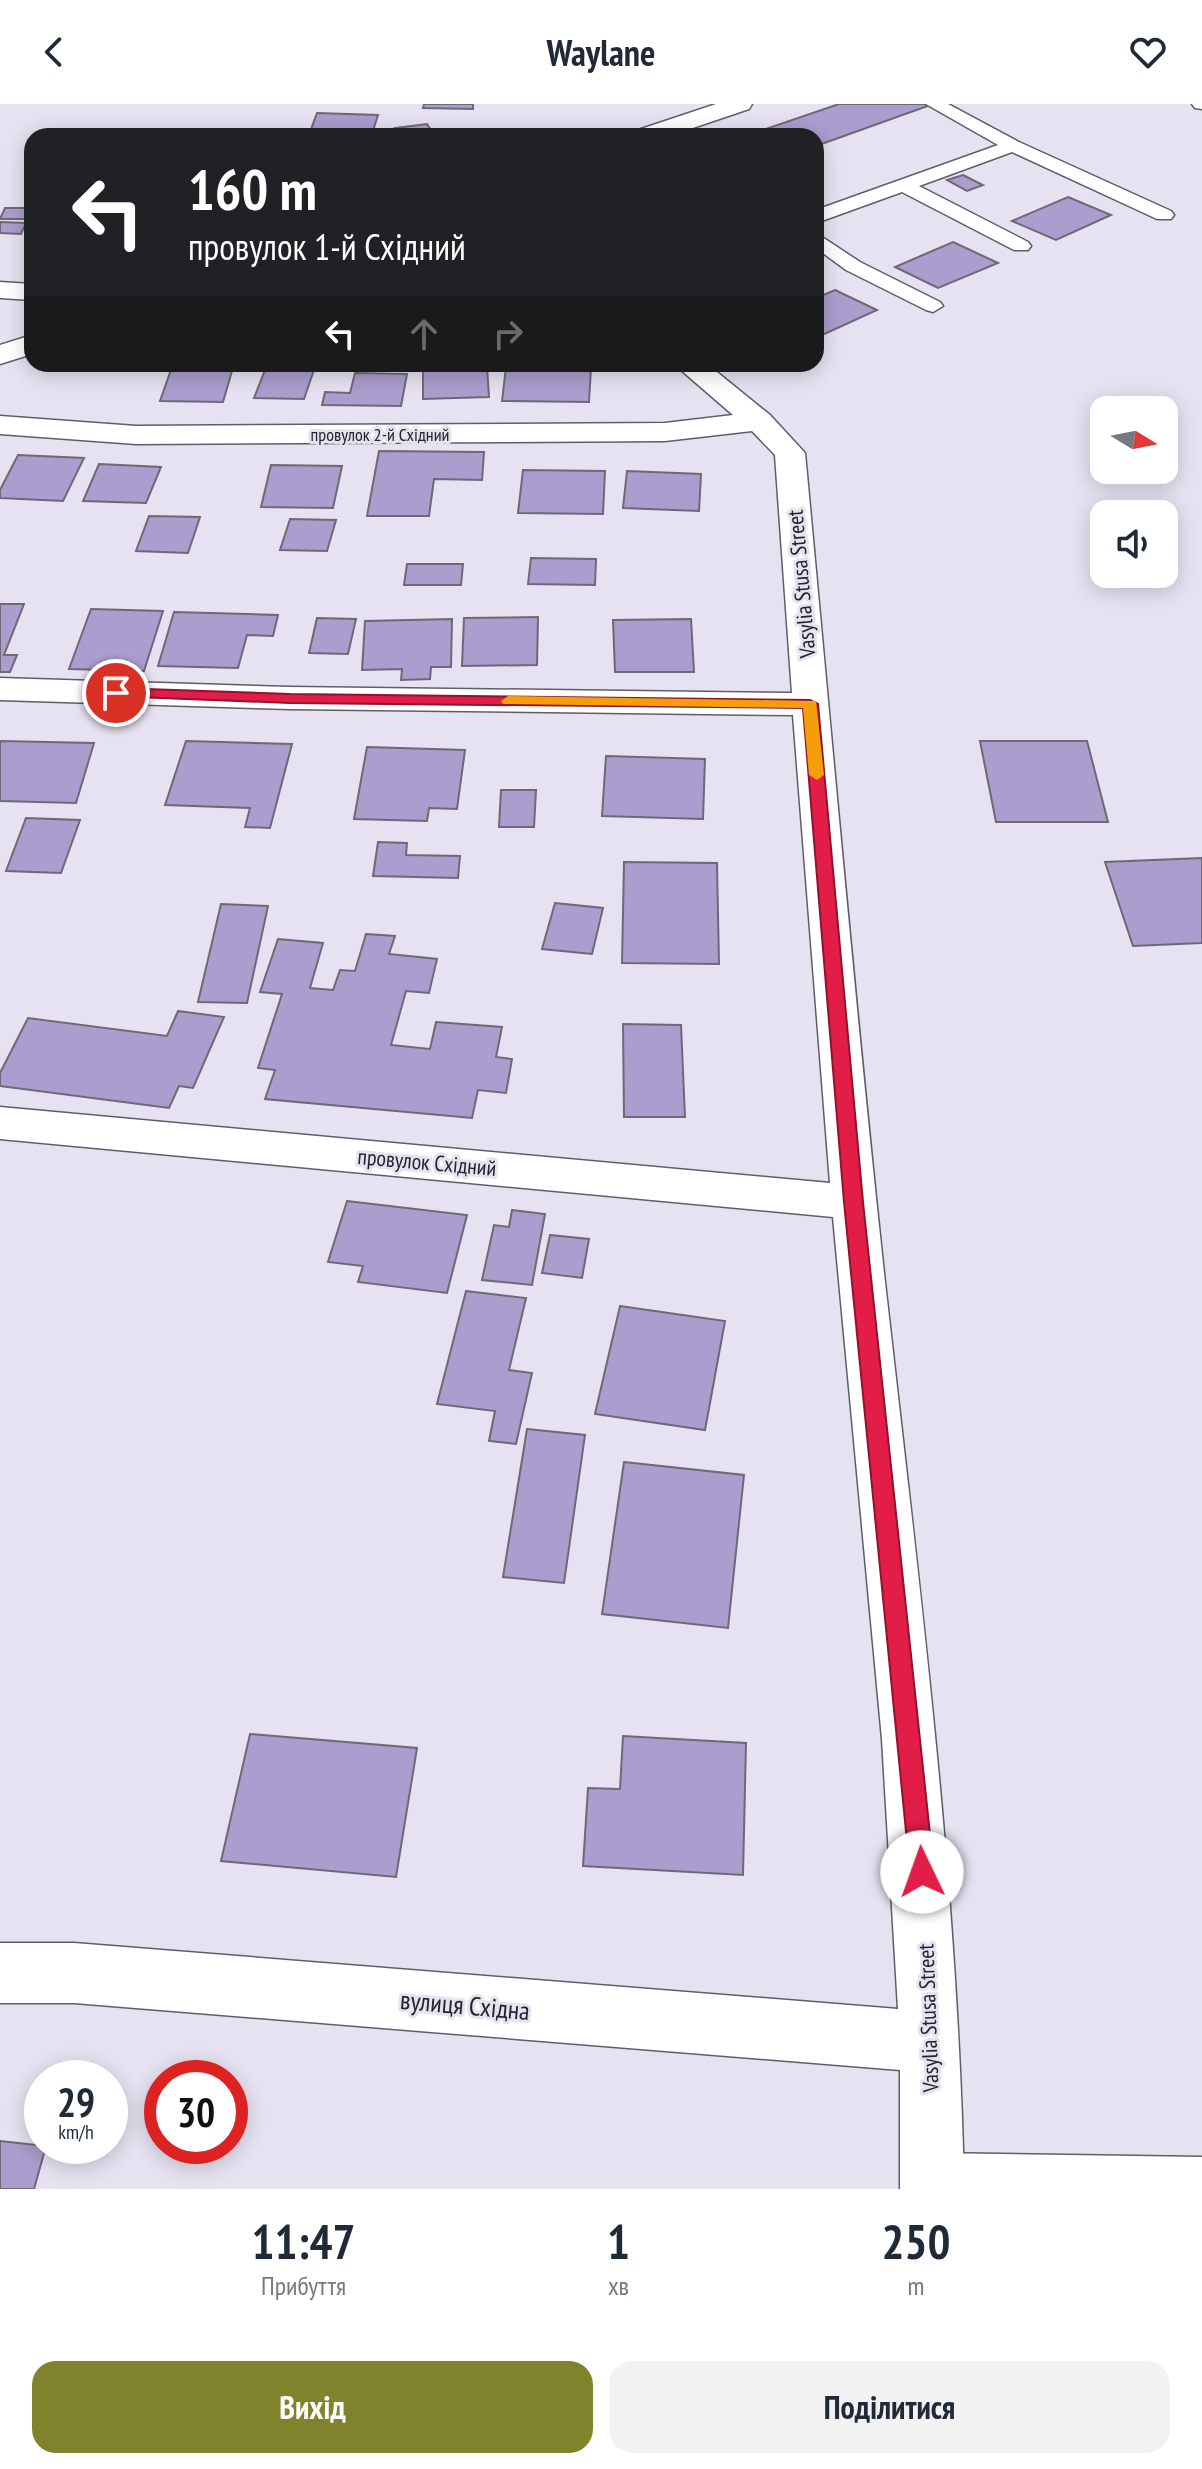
<!DOCTYPE html>
<html lang="uk">
<head>
<meta charset="utf-8">
<style>
  :root { --surface:#fff; --page:#f2f2f3; --text:#1f2937; --muted:#747a83; --accent:#81822c }
  body { margin:0; font-family:"PT Sans Narrow",sans-serif; background:var(--page); color:var(--text); height:100vh; display:flex; flex-direction:column; font-size:30px; white-space:nowrap }
  * { box-sizing:border-box; margin:0 }
  p { font-size:26px; color:var(--muted) }
  .icon { flex:none; width:44px; height:44px; fill:none; stroke:currentColor; stroke-width:2; stroke-linecap:round; stroke-linejoin:round }
  .map { position:relative; height:2085px; overflow:hidden }
  .sheet { display:flex; flex-direction:column; background:var(--surface); flex:1 }
  .sheet>* { flex:none }
  .top-card { position:absolute; left:24px; top:24px; width:800px; height:244px; border-radius:24px; box-shadow:0 4px 20px #0003; background:#202124; color:#fff; overflow:hidden }
  .needle { width:52px; rotate:100deg }
  .controls { position:absolute; left:1090px; top:292px; display:grid; gap:16px }
  .controls a { display:grid; place-items:center; width:88px; height:88px; border-radius:16px; background:var(--surface); box-shadow:0 4px 20px #0003; font-size:40px }
  .speed { position:absolute; left:24px; top:1956px; display:flex; gap:16px; font-size:40px; font-weight:700; text-align:center }
  .speed>* { display:grid; place-content:center; width:104px; height:104px; border-radius:50%; background:var(--surface); box-shadow:0 4px 20px #0003; line-height:1 }
  .speed small { font-size:20px; font-weight:400 }
  .speed .limit { border:12px solid #d22; background:#fff; color:#111 }
  .pin { position:absolute; display:grid; place-items:center; width:68px; height:68px; color:#fff; margin:-34px; border:4px solid #fff; border-radius:50%; box-shadow:0 2px 8px #0007 }
  .me { position:absolute; width:88px; margin:-44px; rotate:357deg; stroke-linejoin:round; filter:drop-shadow(0 0 6px #0008) }
  .turn { display:flex; align-items:center; gap:28px; height:168px; padding:0 32px; font-size:36px }
  .turn .icon { width:104px; height:104px; stroke-width:2.5 }
  .turn b { display:block; font-size:56px; line-height:68px }
  .lanes { display:flex; align-items:center; height:76px; padding:0 32px; background:#0003; justify-content:center; gap:40px; direction:ltr }
  .lanes .off { opacity:.35 }
  .eta { display:flex; justify-content:space-evenly; align-items:center; height:136px; text-align:center }
  .eta b { font-size:48px; font-weight:700; line-height:56px }
  .action { display:flex; gap:16px; margin-top:auto; padding:16px 32px }
  .action a { flex:1; height:92px; border-radius:24px; background:var(--accent); color:#fff; font-size:32px; font-weight:700; line-height:92px; text-align:center }
  .action a+a { background:var(--page); color:var(--text) }
  header { display:flex; justify-content:space-between; align-items:center; height:104px; padding:0 32px; background:var(--surface); font-size:36px; font-weight:700 }
  .map>svg:first-child { display:block }
  .building { fill:#ab9dcd; stroke:#6d6976; stroke-width:2 }
  .lines { fill:none; stroke-linecap:round; stroke-linejoin:round }
  .service-casing { stroke:#605d6a; stroke-width:3 }
  .minor-casing { stroke:#605d6a; stroke-width:3 }
  .secondary-casing { stroke:#605d6a; stroke-width:3 }
  .service { fill:#fff; fill-rule:evenodd }
  .minor { fill:#fff; fill-rule:evenodd }
  .secondary { fill:#fff; fill-rule:evenodd }
  .route { fill:#e11d48; stroke:#92132f; stroke-width:2 }
  .slow { fill:#f59e0b }
  .labels { text-anchor:middle; dominant-baseline:central; stroke-width:6; stroke-linejoin:round; paint-order:stroke }
  .far-street-label { font-size:18px; fill:#252329; stroke:#e6e2f1 }
  .street-label { font-size:22px; fill:#252329; stroke:#e6e2f1 }
  .near-street-label { font-size:26px; fill:#252329; stroke:#e6e2f1 }
</style>
</head>
<body>
<header><svg class="icon" aria-label="back" viewBox="0 0 24 24"><path d="M15 5l-7 7 7 7"/></svg>Waylane<svg class="icon" aria-label="heart" viewBox="0 0 24 24"><path d="M12 20l-8-8c-3-5 5-10 8-4 3-6 11-1 8 4z"/></svg></header>
<div class="map">
<svg width="1202" height="2085" viewBox="0 0 1202 2085">
  <rect width="100%" height="100%" fill="#e6e2f1"/>
  <g class="building">
    <path d="M424,0h49v5l-50,-1z"/>
    <path d="M839,0h94l-117,42v-10h-71z"/>
    <path d="M317,9l61,2 -6,19 -62,-2z"/>
    <path d="M427,20l6,9 -32,3 -6,-8z"/>
    <path d="M963,71l20,10 -16,6 -20,-11z"/>
    <path d="M1068,93l43,18 -55,25 -44,-19z"/>
    <path d="M5,104h27v11h-32z"/>
    <path d="M0,118l26,1 -5,11 -21,-1z"/>
    <path d="M953,138l45,21 -60,25 -43,-21z"/>
    <path d="M835,186l42,20 -59,27 -2,-39z"/>
    <path d="M173,260h61l-11,38 -63,-1z"/>
    <path d="M267,261l48,2 -11,32 -50,-1z"/>
    <path d="M487,262l2,31 -66,2v-31z"/>
    <path d="M506,263l85,1 -2,34 -87,-1z"/>
    <path d="M355,269l52,1 -6,32 -79,-1 3,-13 25,1z"/>
    <path d="M379,347l105,1 -2,28 -48,-1 -5,37h-62z"/>
    <path d="M18,351l66,3 -21,43 -63,-3v-8z"/>
    <path d="M99,360l62,3 -15,36 -63,-2z"/>
    <path d="M271,361l71,1 -9,42 -72,-1z"/>
    <path d="M523,366l82,1 -2,43 -85,-1z"/>
    <path d="M627,367l74,3 -2,37 -76,-3z"/>
    <path d="M149,412l51,1 -12,36 -52,-2z"/>
    <path d="M290,415l46,1 -9,31 -47,-1z"/>
    <path d="M531,454l65,1 -1,26 -67,-1z"/>
    <path d="M407,460h56l-2,21h-57z"/>
    <path d="M0,500h24l-20,51h13l-7,17h-10z"/>
    <path d="M91,505l72,2 -19,60 -75,-2z"/>
    <path d="M174,508l104,3 -5,21 -26,-1 -9,33 -80,-2z"/>
    <path d="M538,513l-1,48 -75,1 2,-48z"/>
    <path d="M317,514l39,1 -8,35 -39,-1z"/>
    <path d="M452,515l-1,48h-20l-1,12 -29,1 1,-11 -40,1 3,-49z"/>
    <path d="M691,515l3,53h-79l-2,-52z"/>
    <path d="M0,637l94,2 -18,60 -76,-2z"/>
    <path d="M186,637l106,3 -22,84 -25,-1 5,-19 -85,-3z"/>
    <path d="M980,637h107l21,81h-112z"/>
    <path d="M367,643l98,3 -8,59 -28,-1 -2,13 -73,-2z"/>
    <path d="M606,652l99,3 -2,60 -101,-3z"/>
    <path d="M501,686h35l-2,37h-35z"/>
    <path d="M26,714l54,2 -19,53 -55,-2z"/>
    <path d="M378,738l29,1 -1,12 54,1 -2,22 -85,-2z"/>
    <path d="M1202,754v85l-69,3 -28,-84z"/>
    <path d="M624,758l93,1 2,101 -97,-1z"/>
    <path d="M555,799l48,5 -11,46 -50,-5z"/>
    <path d="M221,800l47,2 -21,97 -49,-1z"/>
    <path d="M366,830l29,2 -6,18 48,5 -8,34 -23,-2 -15,54 39,4 6,-27 66,5 -6,30 16,2 -6,34 -28,-3 -6,28 -207,-19 10,-29 -17,-2 24,-74 -22,-2 18,-53 45,4 -13,45 23,2 7,-20 15,1z"/>
    <path d="M178,907l46,6 -31,71 -14,-2 -10,22 -169,-22v-13l28,-55 139,18z"/>
    <path d="M623,920l58,1 4,92h-61z"/>
    <path d="M347,1097l120,14 -20,78 -89,-11 5,-16 -35,-4z"/>
    <path d="M512,1106l33,4 -13,71 -50,-5 12,-55 15,2z"/>
    <path d="M550,1131l39,4 -7,39 -40,-5z"/>
    <path d="M466,1187l60,7 -17,72 23,3 -16,71 -27,-3 6,-30 -58,-7z"/>
    <path d="M620,1202l105,15 -20,109 -110,-16z"/>
    <path d="M527,1325l58,6 -21,148 -61,-6z"/>
    <path d="M624,1358l120,13 -16,153 -126,-14z"/>
    <path d="M250,1630l167,14 -21,129 -175,-16z"/>
    <path d="M623,1632l123,7 -3,132 -160,-9 5,-78 32,1z"/>
    <path d="M0,2037l46,5 -12,43h-34z"/>
  </g>
  <g class="lines">
    <g class="service-casing">
      <g id="service">
        <path d="M926,0h22l71,38 152,69 3,4 -3,4h-14l-145,-67 -93,34 109,56 3,4 -3,4h-14l-112,-58 -86,31v-13l182,-65z"/>
        <path d="M1192,0h10v5l-7,-1z"/>
        <path d="M816,129l44,29 80,40 3,4 -10,6 -7,-2 -80,-40 -30,-22z"/>
        <path d="M932,2049l270,4v32h-288l-5,-13 7,-16z"/>
      </g>
    </g>
    <g class="minor-casing">
      <g id="minor">
        <path d="M0,178l32,2v16l-32,-2z"/>
        <path d="M674,260h33l63,51 35,38c26,276 50,553 80,829 34,302 73,603 79,907h-64v-119l-826,-67h-74v-60h74l824,66 -16,-270 -49,-522 -833,-78v-32l830,76 -37,-468 -503,-6 -290,-9v-22l290,9 502,6 -17,-238 -23,-24 -87,10 -529,3 -136,-10v-18l136,10 529,-3 68,-8z"/>
      </g>
    </g>
    <g class="secondary-casing">
      <g id="secondary">
        <path d="M716,0h36l-3,5 -80,27h-37l3,-5z"/>
        <path d="M32,231v19l-32,10v-19z"/>
      </g>
    </g>
    <use href="#service" class="service"/>
    <use href="#minor" class="minor"/>
    <use href="#secondary" class="secondary"/>
  </g>
  <path class="route" d="M116,584l174,6 520,6 8,4 45,498 71,670 -3,8 -9,3 -8,-3 -4,-8 -66,-670 -41,-494 -513,-5 -179,-7 -3,-3z"/>
  <path class="slow" d="M508,592l308,5 8,74 -7,5 -8,-5 -6,-67 -300,-4 -2,-3z"/>
  <g class="labels">
    <g class="far-street-label">
      <text x="380" y="330">провулок 2-й Східний</text>
    </g>
    <g class="street-label">
      <text transform="translate(801 480) rotate(-95)">Vasylia Stusa Street</text>
      <text transform="translate(427 1058) rotate(5)">провулок Східний</text>
      <text transform="translate(928 1914) rotate(-92)">Vasylia Stusa Street</text>
    </g>
    <g class="near-street-label">
      <text transform="translate(465 1901) rotate(5)">вулиця Східна</text>
    </g>
  </g>
</svg>
<div class="controls">
<a><svg class="needle" viewBox="-14 -14 28 28"><path d="M0-13l5 13h-10z" fill="#e53935"/><path d="M0 13l5-13h-10z" fill="#747a83"/></svg></a>
<a><svg class="icon" aria-label="sound" viewBox="0 0 24 24"><path d="M4 9h4l5-4v14l-5-4H4zM17 9q2 3 0 6"/></svg></a>
</div>
<div class="speed"><div>29<small>km/h</small></div><div class="limit">30</div></div>
<div class="pin" style="left:116px;top:589px;background:#d93025"><svg class="icon" aria-label="arrive" viewBox="0 0 24 24"><path d="M6 21V4h12l-3 4 3 4H6"/></svg></div>
<svg class="me" style="left:922px;top:1768px" viewBox="-20 -20 40 40"><circle r="19" fill="#fff"/><path d="M0-13L10 11 0 6-10 11z" fill="#e11d48"/></svg>
<div class="top-card">
<div class="turn"><svg class="icon" aria-label="left" viewBox="0 0 24 24"><path d="M17 20v-9H6M10 6l-5 5 5 5"/></svg><div><b>160 m</b>провулок 1-й Східний</div></div>
<div class="lanes"><svg class="icon" aria-label="left" viewBox="0 0 24 24"><path d="M17 20v-9H6M10 6l-5 5 5 5"/></svg><svg class="icon off" aria-label="ahead" viewBox="0 0 24 24"><path d="M12 20V5M6 11l6-6 6 6"/></svg><svg class="icon off" aria-label="right" viewBox="0 0 24 24"><path d="M7 20v-9h11M14 6l5 5-5 5"/></svg></div>
</div>
</div>
<section class="sheet">
<div class="eta">
<div><b>11:47</b><p>Прибуття</p></div>
<div><b>1</b><p>хв</p></div>
<div><b>250</b><p>m</p></div>
</div>
<div class="action"><a>Вихід</a><a>Поділитися</a></div>
</section>
</body>
</html>
